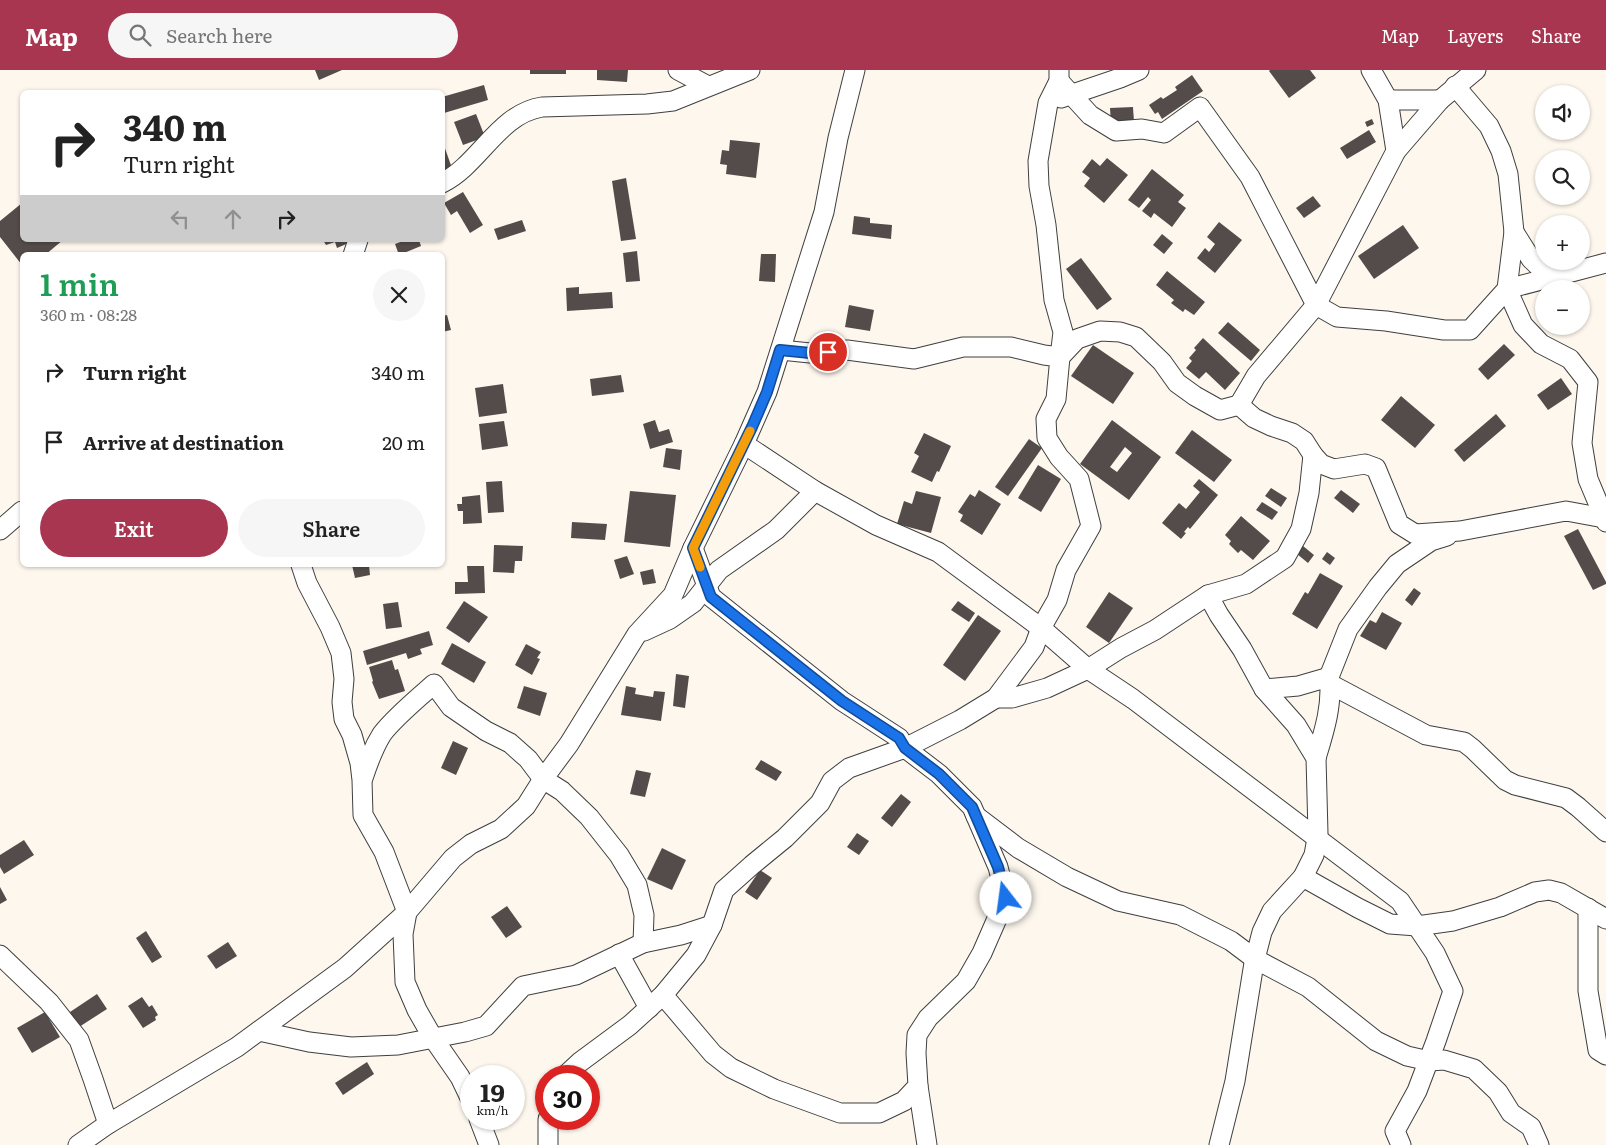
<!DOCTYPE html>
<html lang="en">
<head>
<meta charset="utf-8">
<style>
  :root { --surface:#fff; --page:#f6f6f6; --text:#222; --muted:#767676; --accent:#a93650 }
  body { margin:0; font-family:Literata,serif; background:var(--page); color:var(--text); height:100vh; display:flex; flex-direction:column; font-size:19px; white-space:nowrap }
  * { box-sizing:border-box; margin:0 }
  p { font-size:16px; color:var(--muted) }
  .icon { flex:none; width:28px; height:28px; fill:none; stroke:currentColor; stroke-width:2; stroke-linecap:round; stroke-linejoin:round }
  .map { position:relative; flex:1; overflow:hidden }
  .panel { position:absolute; left:20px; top:182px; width:425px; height:315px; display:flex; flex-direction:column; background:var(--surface); border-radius:8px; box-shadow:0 1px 4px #0004 }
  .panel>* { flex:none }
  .top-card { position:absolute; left:20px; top:20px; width:425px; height:152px; border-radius:8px; box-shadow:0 1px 4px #0004; background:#fff; color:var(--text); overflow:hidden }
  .controls { position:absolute; left:1535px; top:15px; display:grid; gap:10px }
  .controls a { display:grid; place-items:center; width:55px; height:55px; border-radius:50%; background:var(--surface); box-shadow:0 1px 4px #0004; font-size:25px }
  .speed { position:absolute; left:460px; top:995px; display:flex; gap:10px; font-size:25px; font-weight:700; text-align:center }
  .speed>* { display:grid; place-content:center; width:65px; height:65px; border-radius:50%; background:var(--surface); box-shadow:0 1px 4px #0004; line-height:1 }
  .speed small { font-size:12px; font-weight:400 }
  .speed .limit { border:8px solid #d22; background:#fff; color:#111 }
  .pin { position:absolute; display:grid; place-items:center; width:42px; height:42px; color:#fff; margin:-21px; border:2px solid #fff; border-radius:50%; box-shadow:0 1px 5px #0007 }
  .me { position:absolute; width:55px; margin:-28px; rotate:345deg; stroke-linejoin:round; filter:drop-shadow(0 0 4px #0008) }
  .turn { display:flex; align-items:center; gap:18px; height:105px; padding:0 20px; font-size:22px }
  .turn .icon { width:65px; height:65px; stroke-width:2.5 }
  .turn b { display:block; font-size:35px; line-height:42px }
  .lanes { display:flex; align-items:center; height:48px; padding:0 20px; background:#0003; justify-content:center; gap:25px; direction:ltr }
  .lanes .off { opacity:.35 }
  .round { display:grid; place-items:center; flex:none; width:52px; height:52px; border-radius:26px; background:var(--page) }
  .headline { display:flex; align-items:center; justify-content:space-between; height:85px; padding:0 20px }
  h1 { font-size:30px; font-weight:600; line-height:38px; color:#1e9e55 }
  .cta { display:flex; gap:10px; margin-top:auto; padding:10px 20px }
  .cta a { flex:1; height:58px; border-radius:30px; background:var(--accent); color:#fff; font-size:20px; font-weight:600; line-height:58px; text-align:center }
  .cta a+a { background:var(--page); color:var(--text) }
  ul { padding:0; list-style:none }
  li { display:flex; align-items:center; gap:15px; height:70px; padding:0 20px }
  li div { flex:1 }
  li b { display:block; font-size:19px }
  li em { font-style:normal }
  header { display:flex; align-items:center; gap:30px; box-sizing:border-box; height:70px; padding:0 25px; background:var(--accent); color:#fff }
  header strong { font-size:24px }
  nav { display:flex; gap:28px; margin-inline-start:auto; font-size:18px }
  .search { width:350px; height:45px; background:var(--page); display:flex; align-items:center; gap:12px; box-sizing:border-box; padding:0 18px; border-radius:28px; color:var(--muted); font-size:19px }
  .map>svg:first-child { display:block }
  .building { fill:#534c4a; fill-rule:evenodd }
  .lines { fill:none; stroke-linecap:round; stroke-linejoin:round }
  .minor-casing { stroke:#3f3f3f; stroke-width:21 }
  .minor { stroke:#fff; stroke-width:19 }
  .route-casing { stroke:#114b97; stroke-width:12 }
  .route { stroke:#1a73e8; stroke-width:9 }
  .slow { stroke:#f59e0b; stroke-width:9 }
</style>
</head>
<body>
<header>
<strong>Map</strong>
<div class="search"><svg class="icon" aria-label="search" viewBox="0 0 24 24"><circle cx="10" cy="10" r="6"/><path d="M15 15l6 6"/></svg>Search here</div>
<nav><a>Map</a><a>Layers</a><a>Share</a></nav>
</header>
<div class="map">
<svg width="1606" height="1075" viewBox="0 0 1606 1075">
  <rect width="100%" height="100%" fill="#fdf7ed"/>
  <g class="building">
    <path d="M315,0h27l-23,10z"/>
    <rect x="530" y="0" width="36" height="4"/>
    <path d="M597,0h31l-1,12 -30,-2z"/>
    <path d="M1270,0h40l6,8 -27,20 -20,-27z"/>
    <path d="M1192,5l11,16 -41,28 -4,-7 -3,2 -6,-9 12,-8 2,2 14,-9 -2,-3z"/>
    <path d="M484,15l4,15 -44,13 -2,-7v-9z"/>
    <path d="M1133,37l1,15 -23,1 -1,-15z"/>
    <path d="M476,44l9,23 -22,8 -9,-23z"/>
    <path d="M1372,49l2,5 -7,3 -2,-5z"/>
    <path d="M1369,60l7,12 -29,17 -7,-11z"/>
    <path d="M442,70l11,31 -11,3z"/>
    <path d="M730,70l30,3 -4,35 -30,-4 1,-9 -7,-1 2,-14 7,1z"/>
    <path d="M1107,88l21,17 -24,28 -20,-17 6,-8 -8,-6 10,-13 8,7z"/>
    <path d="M1152,99l32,26 -6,7 8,6 -14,19 -18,-14 -3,5 -9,-7 9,-11 -3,-3 -9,11 -11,-8z"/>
    <path d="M626,108l10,61 -15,2 -9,-60z"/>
    <path d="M463,122l20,33 -13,8 -13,-22 -6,4 -7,-12z"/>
    <path d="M1313,126l8,10 -17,12 -8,-10z"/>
    <path d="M22,133v37h41l-18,15h-23v10l-22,-28v-16z"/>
    <path d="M854,146l16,2v5l22,2 -1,14 -39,-5z"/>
    <path d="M522,150l4,11 -28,9 -4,-11z"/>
    <path d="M1219,152l23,18 -27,33 -18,-15 8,-10 4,4 6,-8 -8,-7z"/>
    <path d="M1403,155l16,23 -45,31 -16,-23z"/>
    <path d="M1162,164l11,9 -9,11 -11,-9z"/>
    <path d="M323,170h27l1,2 -14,6 -2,-6 -9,3z"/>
    <path d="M402,170h17l2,6 -22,9 -4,-11 8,-3z"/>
    <path d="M637,181l3,30 -14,1 -3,-29z"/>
    <path d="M761,184h15l-1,28 -16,-1z"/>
    <path d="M1081,188l31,41 -15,11 -31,-41z"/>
    <path d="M1167,201l38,31 -11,13 -9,-6 -2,3 -12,-9 3,-3 -18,-15z"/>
    <path d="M579,217v7l33,-2 1,16 -46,3 -1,-23z"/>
    <path d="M849,235l25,5 -4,21 -25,-4z"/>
    <path d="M447,245l4,15 -9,2v-16z"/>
    <path d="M1228,252l32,28 -9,11 -33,-28z"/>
    <path d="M1203,268l37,35 -15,17 -19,-18 -7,7 -13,-11 6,-7 -3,-3 7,-8 -2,-2z"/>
    <path d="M1504,274l11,11 -27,25 -10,-11z"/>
    <path d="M1093,275l41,28 -21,31 -42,-28z"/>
    <path d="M621,305l3,17 -32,4 -2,-17z"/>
    <path d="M1561,308l11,16 -24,16 -11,-15z"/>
    <path d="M503,314l4,29 -28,4 -4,-29z"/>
    <path d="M1401,326l34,29 -20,23 -34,-28z"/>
    <path d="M1496,344l10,12 -42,36 -10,-12z"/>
    <path d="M655,350l4,12 10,-3 4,13 -23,7 -7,-25z"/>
    <path d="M1112,350l49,37 -32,43 -49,-36zM1125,377l7,6 -15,19 -7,-5z"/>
    <path d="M504,351l4,25 -26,4 -3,-26z"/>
    <path d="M1192,360l40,30 -18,22 -39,-29z"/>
    <path d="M924,363l27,13 -12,26 -2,-1 -5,11 -21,-10 8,-16 -5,-3z"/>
    <path d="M1029,369l13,9 -34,48 -13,-9z"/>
    <path d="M666,378l16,2 -2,20 -17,-3z"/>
    <path d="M1038,395l23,14 -20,33 -23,-14z"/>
    <path d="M1199,409l19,16 -28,34 -2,-2 -4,5 2,1 -5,6 -19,-16 17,-20 7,6 14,-17 -7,-6z"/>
    <path d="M502,411l2,31 -16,1 -2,-31z"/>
    <path d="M1271,418l16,10 -6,9 -16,-11z"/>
    <path d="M979,420l22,14 -19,31 -22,-14 3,-6 -5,-3 12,-18 5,3z"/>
    <path d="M1341,420l19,14 -7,9 -19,-15z"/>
    <path d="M630,421l46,4 -6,52 -46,-5z"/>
    <path d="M916,421l25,6 -10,36 -34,-9 7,-23 8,3z"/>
    <path d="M480,425l2,28 -19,1v-13h-5l-1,-7h5v-7z"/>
    <path d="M1262,432l16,10 -6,8 -16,-10z"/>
    <path d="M1241,446l29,25 -17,19 -12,-10 -3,3 -9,-9 2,-3 -6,-6z"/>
    <path d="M572,452l35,2 -2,16 -34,-2z"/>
    <path d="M1578,459l28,53v2l-13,6 -29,-54z"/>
    <path d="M494,475l29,1 -1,15h-7l-1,12 -21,-1z"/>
    <path d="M1303,476l11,9 -6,8 -11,-9z"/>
    <path d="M1327,482l8,6 -5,7 -8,-6z"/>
    <path d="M627,486l7,18 -14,5 -6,-19z"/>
    <path d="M352,495h17l1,10 -15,3z"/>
    <path d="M467,496h17l1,27 -30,1v-12h13z"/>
    <path d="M653,499l3,14 -13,2 -3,-13z"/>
    <path d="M1320,503l23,13 -26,43 -25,-15 13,-22 3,2z"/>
    <path d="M1414,518l7,5 -9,13 -7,-6z"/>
    <path d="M1109,522l24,16 -24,35 -23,-16z"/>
    <path d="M464,531l24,16 -19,26 -23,-15z"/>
    <path d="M958,531l17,12 -6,9 -18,-12z"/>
    <path d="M398,532l4,25 -16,2 -3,-25z"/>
    <path d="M1382,542l20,11 -16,27 -26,-14 10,-16 6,3z"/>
    <path d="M978,545l23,16 -36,50 -22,-16z"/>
    <path d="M429,561l4,14 -13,4 2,5 -14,5 -2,-6 -39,12 -4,-14z"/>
    <path d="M452,573l34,19 -12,21 -33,-19z"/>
    <path d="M526,574l15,8 -4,6 3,1 -8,16 -17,-10z"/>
    <path d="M392,590l3,10 3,-1 7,22 -26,8 -7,-17 1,-1 -4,-14z"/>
    <path d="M676,604l13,2 -4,32 -12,-2z"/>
    <path d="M524,616l23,7 -7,23 -23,-8z"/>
    <path d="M626,616l10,2 -1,6 18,3 1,-6 11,1 -4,29 -40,-6z"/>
    <path d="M453,671l15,7 -12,27 -15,-7z"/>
    <path d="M761,690l21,12 -6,9 -21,-12z"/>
    <path d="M636,700l15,3 -6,24 -15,-3z"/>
    <path d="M901,724l10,8 -19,25 -11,-9z"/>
    <path d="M857,763l12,8 -10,14 -12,-8z"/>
    <path d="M24,770l10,15 -30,19 -4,-7v-12z"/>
    <path d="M662,778l24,12 -14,30 -25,-11z"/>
    <path d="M760,800l12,8 -15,22 -12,-8z"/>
    <path d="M0,817l7,13 -7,4z"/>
    <path d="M507,836l15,21 -16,11 -15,-21z"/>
    <path d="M146,861l16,26 -10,6 -16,-25z"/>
    <path d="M228,872l9,14 -21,13 -9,-13z"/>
    <path d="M97,924l10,15 -28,18 -9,-15z"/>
    <path d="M142,927l7,10 3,-2 6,10 -3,2 1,3 -13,8 -15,-22z"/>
    <path d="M45,942l15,25 -28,16 -15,-25z"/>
    <path d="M367,992l7,12 -31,21 -8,-12z"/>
  </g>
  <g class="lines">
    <g class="minor-casing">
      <g id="minor">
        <path d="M678,0l30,16"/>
        <path d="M1059,0v11l-11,22 -10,58 1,25 7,39 8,75 9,32 -3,25 17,-18 23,-8 20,1 16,5 26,25 15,21 18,13 25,14 19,-5 17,-29 60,-71 80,-154 44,-51 36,-30"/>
        <path d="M1371,0l17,30 8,51"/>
        <path d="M1059,11l31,34 26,16 26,-2 22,4 36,-26 50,70 66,128 21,12 49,4 58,9h26l37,-41 99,-26"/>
        <path d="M1455,16l34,40 12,25 7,23 6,58 -7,57 16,36 18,19 29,15 18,23 -6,61 6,36 18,43"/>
        <path d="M1061,28l59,-20 19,-8"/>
        <path d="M1388,30h52"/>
        <path d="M442,113c38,-19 56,-69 100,-76l105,-3 26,-3 77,-31"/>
        <path d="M1514,162l17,27 21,20"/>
        <path d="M353,185l5,-15"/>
        <path d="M1239,335l15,13 17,8 21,7 12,8 9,14 8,9 13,5 31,-5 11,4 23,56 16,10 45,-3 106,-20 38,7"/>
        <path d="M744,374l71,47 61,34 62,27 103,76 47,41 45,30 267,202 35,52 18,38 -17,50 -19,50 -22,40 6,14"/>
        <path d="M0,460l22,-19"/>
        <path d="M301,495l6,18 23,44 11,26 3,26 -2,23 2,17 8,16 8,28 2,17 1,35 21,37 23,60 -4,22 2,48 12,28 16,28 27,39 11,23"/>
        <path d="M1208,525l11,20 23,34 22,40 32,36 20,33 2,75 -4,22 -11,22 -31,34 -10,21 -8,31 -19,118 -16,64"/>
        <path d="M644,561l26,-12 23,-16 26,-33 57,-40 39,-39"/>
        <path d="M1330,614l96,51 38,7 9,7 32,31 10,5 51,13 12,9 28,25"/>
        <path d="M1264,619l34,-3 31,-9"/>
        <path d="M996,628h16l35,-10 41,-19 33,-21 34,-18 53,-35 38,-11 39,-26 16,-29 8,-36 4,-38"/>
        <path d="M1316,688c8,-26 17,-54 13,-81l19,-48 30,-42 19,-23 34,-23 16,-5"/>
        <path d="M363,708c5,-15 10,-30 19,-44 12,-16 36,-36 52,-50l17,23 35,24 24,12 18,16 15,20 19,12 27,26 30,38 18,30 7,30 -1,28"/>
        <path d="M976,746l42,32 49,29 51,24 62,14 51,26 24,18 53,28 68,54 31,15 22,5 15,-1 30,9 24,23 13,21 20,14 8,18"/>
        <path d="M1303,807l55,31 32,16 27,2 36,-5 47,-14 35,-15 14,-2 12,3 45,26"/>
        <path d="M1588,838v83l10,59 8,5"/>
        <path d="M619,884l30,54"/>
        <path d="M0,885l49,47 30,38 14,39 15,45"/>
        <path d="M663,925l50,59 18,14 43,21 66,24h39l25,-12 14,-15 -2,-33 1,-18 11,-17 38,-37 16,-28 24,-55 -8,-31 -26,-60 -33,-33 -34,-26 -6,-10 -57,-37 -131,-104 -18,-49"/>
        <path d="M259,961l50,11 42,5 47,-2 67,-13 21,-6 37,-40 53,-11 67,-32 38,-8 31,-10"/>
        <path d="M565,1006l15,-14 50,-37 33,-30 33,-40 16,-30 12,-35 28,-25 33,-27 35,-35 12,-22 17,-13 56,-20 55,-28 36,-22 38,-51 7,-19 16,-28 9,-30 25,-44 -12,-47 -20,-22 -12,-19 -1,-19 10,-20 4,-42 -16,-2 -33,-8h-48l-49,12 -67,-9 -37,3 -29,-3"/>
        <path d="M918,1016l9,59"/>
        <path d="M479,1049l10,26"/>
        <path d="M548,1049v26"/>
        <path d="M78,1075l30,-21 129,-77 108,-79 62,-56 46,-54 18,-14 30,-15 25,-23 17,-27 26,-35 68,-110 36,-39 20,-47 51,-104 23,-52 57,-180 14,-74 17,-68"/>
      </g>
    </g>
    <use href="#minor" class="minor"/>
  </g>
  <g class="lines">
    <g class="route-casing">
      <path id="route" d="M828,282l-18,1 -30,-3 -13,42 -15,35 -59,121 18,49 131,104 57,37 6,10 34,26 33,33 26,60 8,31"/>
    </g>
    <use href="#route" class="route"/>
    <path class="slow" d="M700,497l-7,-19 57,-117"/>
  </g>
</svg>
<div class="controls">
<a><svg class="icon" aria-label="sound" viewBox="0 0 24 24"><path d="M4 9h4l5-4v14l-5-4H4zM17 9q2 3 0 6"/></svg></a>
<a><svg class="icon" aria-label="search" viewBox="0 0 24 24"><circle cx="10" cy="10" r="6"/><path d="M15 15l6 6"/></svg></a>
<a>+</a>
<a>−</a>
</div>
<div class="speed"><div>19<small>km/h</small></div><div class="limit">30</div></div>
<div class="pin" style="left:828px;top:282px;background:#d93025"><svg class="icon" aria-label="arrive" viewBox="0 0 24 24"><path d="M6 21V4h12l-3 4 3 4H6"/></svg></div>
<svg class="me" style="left:1006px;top:828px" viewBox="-20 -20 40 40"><circle r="19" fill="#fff"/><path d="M0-13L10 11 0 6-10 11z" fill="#1a73e8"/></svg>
<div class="top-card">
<div class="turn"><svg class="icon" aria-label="right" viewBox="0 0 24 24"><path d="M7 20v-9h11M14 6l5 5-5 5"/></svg><div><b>340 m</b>Turn right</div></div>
<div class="lanes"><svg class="icon off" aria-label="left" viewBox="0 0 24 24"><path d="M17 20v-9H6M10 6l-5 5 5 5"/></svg><svg class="icon off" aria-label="ahead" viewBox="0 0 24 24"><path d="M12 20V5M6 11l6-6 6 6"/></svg><svg class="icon" aria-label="right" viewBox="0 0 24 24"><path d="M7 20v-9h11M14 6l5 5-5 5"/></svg></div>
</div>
<section class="panel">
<div class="headline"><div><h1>1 min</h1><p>360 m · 08:28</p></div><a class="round"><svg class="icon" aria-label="close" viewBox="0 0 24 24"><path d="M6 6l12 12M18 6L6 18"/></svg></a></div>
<ul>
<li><svg class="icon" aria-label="right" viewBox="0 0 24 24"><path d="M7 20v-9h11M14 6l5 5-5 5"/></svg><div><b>Turn right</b></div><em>340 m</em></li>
<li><svg class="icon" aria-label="arrive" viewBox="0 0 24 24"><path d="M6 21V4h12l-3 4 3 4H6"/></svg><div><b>Arrive at destination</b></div><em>20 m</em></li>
</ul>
<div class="cta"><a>Exit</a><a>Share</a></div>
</section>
</div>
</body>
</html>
